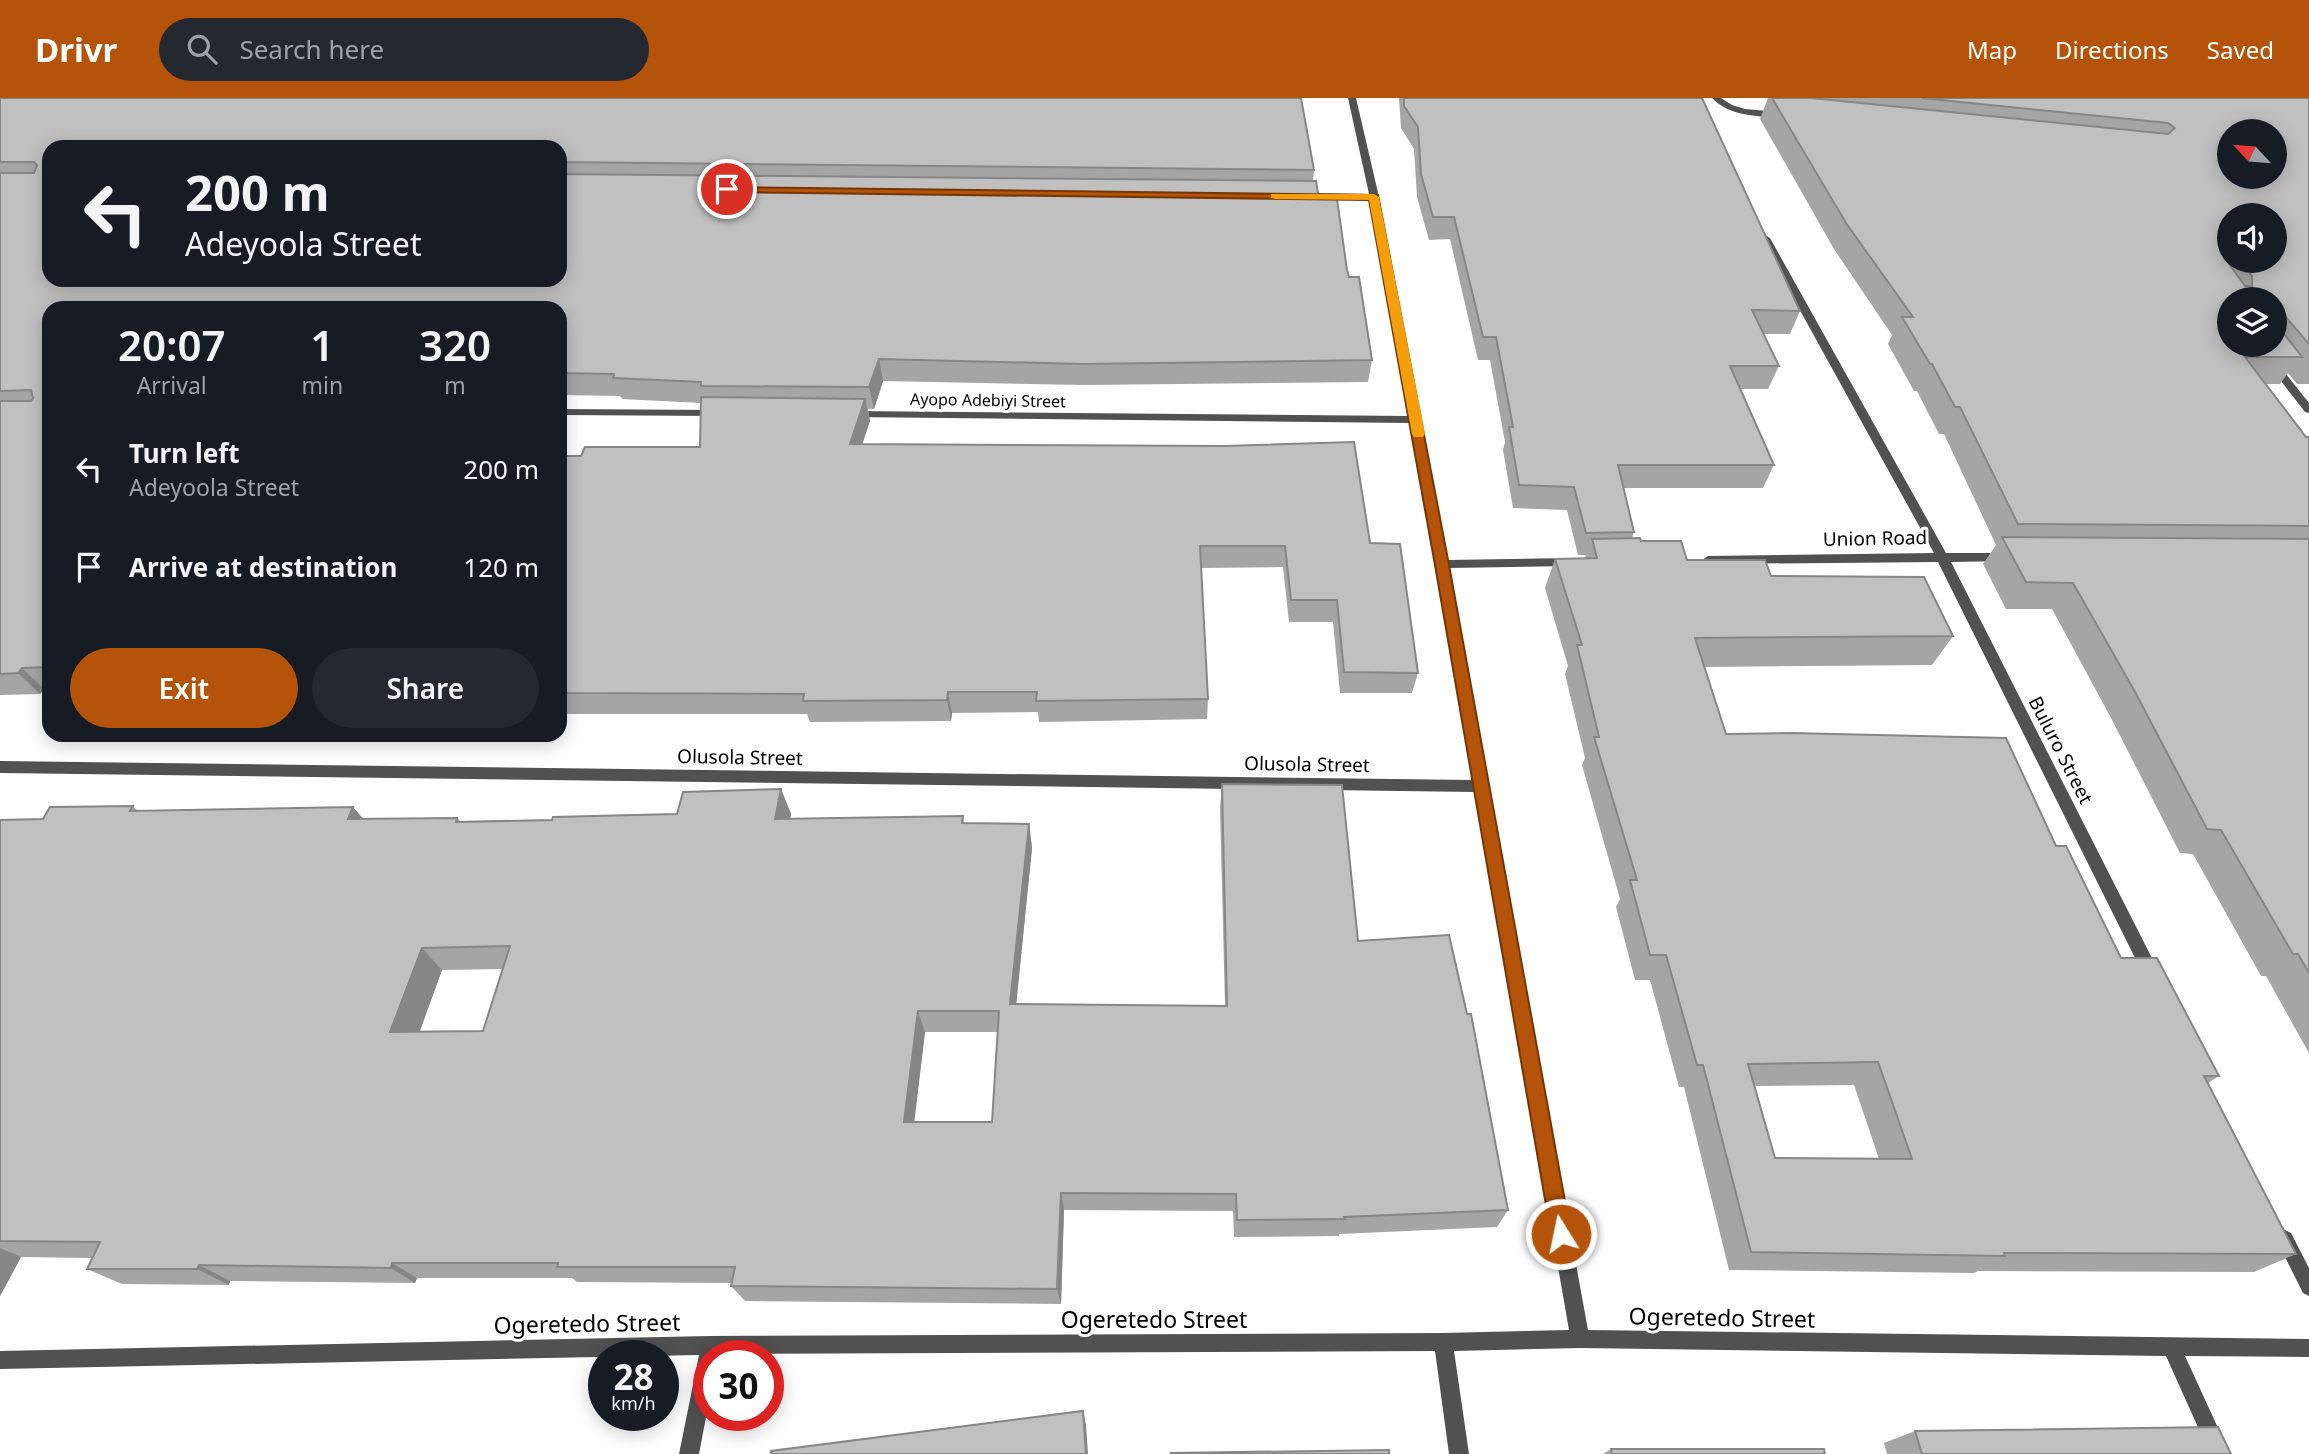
<!DOCTYPE html>
<html lang="en">
<head>
<meta charset="utf-8">
<style>
  :root { --surface:#171b24; --page:#242831; --text:#f1f3f6; --muted:#9ea1a6; --accent:#b45309 }
  body { margin:0; font-family:"Noto Sans",sans-serif; background:var(--page); color:var(--text); height:100vh; display:flex; flex-direction:column; font-size:26px; white-space:nowrap }
  * { box-sizing:border-box; margin:0 }
  p { font-size:23px; color:var(--muted) }
  .icon { flex:none; width:38px; height:38px; fill:none; stroke:currentColor; stroke-width:2; stroke-linecap:round; stroke-linejoin:round }
  .map { position:relative; flex:1; overflow:hidden }
  .drawer { position:absolute; left:42px; top:203px; width:525px; height:441px; display:flex; flex-direction:column; background:var(--surface); border-radius:21px; box-shadow:0 4px 18px #0003 }
  .drawer>* { flex:none }
  .hud { position:absolute; left:42px; top:42px; width:525px; height:147px; border-radius:21px; box-shadow:0 4px 18px #0003; background:#171b24; color:var(--text); overflow:hidden }
  .needle { width:46px; rotate:296deg }
  .buttons { position:absolute; left:2217px; top:21px; display:grid; gap:14px }
  .buttons a { display:grid; place-items:center; width:70px; height:70px; border-radius:50%; background:var(--surface); box-shadow:0 4px 18px #0003; font-size:35px }
  .speed { position:absolute; left:588px; top:1242px; display:flex; gap:14px; font-size:35px; font-weight:700; text-align:center }
  .speed>* { display:grid; place-content:center; width:91px; height:91px; border-radius:50%; background:var(--surface); box-shadow:0 4px 18px #0003; line-height:1 }
  .speed small { font-size:18px; font-weight:400 }
  .speed .limit { border:10px solid #d22; background:#fff; color:#111 }
  .pin { position:absolute; display:grid; place-items:center; width:60px; height:60px; color:#fff; margin:-30px; border:4px solid #fff; border-radius:50%; box-shadow:0 2px 7px #0007 }
  .me { position:absolute; width:77px; margin:-38px; rotate:350deg; stroke-linejoin:round; filter:drop-shadow(0 0 5px #0008) }
  .turn { display:flex; align-items:center; gap:24px; height:147px; padding:0 28px; font-size:32px }
  .turn .icon { width:91px; height:91px; stroke-width:2.5 }
  .turn b { display:block; font-size:49px; line-height:60px }
  .eta { display:flex; justify-content:space-evenly; align-items:center; height:119px; text-align:center }
  .eta b { font-size:42px; font-weight:600; line-height:49px }
  .primary-button { display:flex; gap:14px; margin-top:auto; padding:14px 28px }
  .primary-button a { flex:1; height:80px; border-radius:42px; background:var(--accent); color:#fff; font-size:28px; font-weight:600; line-height:80px; text-align:center }
  .primary-button a+a { background:var(--page); color:var(--text) }
  ul { padding:0; list-style:none }
  li { display:flex; align-items:center; gap:21px; height:98px; padding:0 28px }
  li div { flex:1 }
  li b { display:block; font-size:26px }
  li em { font-style:normal }
  header { display:flex; align-items:center; gap:42px; box-sizing:border-box; height:98px; padding:0 35px; background:var(--accent); color:#fff }
  header strong { font-size:33px }
  nav { display:flex; gap:38px; margin-inline-start:auto; font-size:24px }
  .search { width:490px; height:63px; background:var(--page); display:flex; align-items:center; gap:18px; box-sizing:border-box; padding:0 24px; border-radius:38px; color:var(--muted); font-size:26px }
  .map>svg:first-child { display:block }
  .lines { fill:none; stroke-linecap:round; stroke-linejoin:round }
  .minor { fill:#515151; fill-rule:evenodd }
  .wall { fill:#a5a5a5; fill-rule:evenodd }
  .shaded-wall { fill:#868686 }
  .building { fill:#c0c0c0; stroke:#868686; stroke-width:2; fill-rule:evenodd }
  .route { fill:#b45309; stroke:#753606; stroke-width:2 }
  .slow { fill:#f59e0b }
  .labels { text-anchor:middle; dominant-baseline:central; stroke-width:6; stroke-linejoin:round; paint-order:stroke }
  .far-street-label { font-size:16px; fill:#000; stroke:#fff }
  .street-label { font-size:19px; fill:#000; stroke:#fff }
  .near-street-label { font-size:23px; fill:#000; stroke:#fff }
</style>
</head>
<body>
<header>
<strong>Drivr</strong>
<div class="search"><svg class="icon" aria-label="search" viewBox="0 0 24 24"><circle cx="10" cy="10" r="6"/><path d="M15 15l6 6"/></svg>Search here</div>
<nav><a>Map</a><a>Directions</a><a>Saved</a></nav>
</header>
<div class="map">
<svg width="2309" height="1356" viewBox="0 0 2309 1356">
  <rect width="100%" height="100%" fill="#fff"/>
  <g class="lines">
    <g class="minor">
      <path d="M1348,0h8l23,99 68,363 126,-2 6,4 -6,4 -124,2 139,762 721,9v18l-124,-1 45,98h-20l-44,-98 -586,-8 -126,3 15,103h-20l-14,-103 -717,3 -1,2h-8v45l-10,53h-20l20,-99 -699,14v-18l710,-15 733,-3 126,-3 -94,-538 -1475,-19v-12l1473,19 -63,-357 -560,-6 -6,-3 6,-3 559,5 -39,-216 -68,-1 -5,-3 5,-3 67,1z"/>
      <path d="M1712,0h9l11,7 13,4 34,3 4,3 -4,3c-23,-2 -50,-2 -67,-20z"/>
      <path d="M1765,137l5,3 176,315h61l6,4 -6,4 -56,1 206,406 2,5 -2,5 -6,2 -6,-2 -207,-416 -230,2 -6,-4 6,-4 226,-3 -174,-315z"/>
      <path d="M2253,247h10l46,58v10l-4,-1z"/>
      <path d="M560,311l158,1 6,3 -6,3 -158,-1z"/>
      <path d="M2285,1132l6,3 18,35v28l-6,-3 -27,-54 3,-6z"/>
    </g>
  </g>
  <g class="wall">
    <path d="M0,0l1314,72 -1,11 34,89 25,90 -4,22 -284,3 -201,-4 -9,28h-6l2,12 -8,23 508,99 48,130 -6,20h-72l-7,-71h-44l-6,-55 -82,1 7,131 -1,20 -168,3 -1,-10 -86,1 -1,8 -141,1 -3,-8h-247v-258h21l119,-9 1,-44 -79,-4 -2,-3 -60,-1v-87h-511v380l-5,1 -4,5 -40,1zM560,49v133h-511z"/>
    <path d="M1399,0h303l98,213 -10,23h-27l16,32 -11,23h-28l34,76 -11,23h-139l10,44 -2,6 9,3 46,19 84,16 182,60 -21,29 -228,2 22,67 330,112 65,112 98,118 -11,7 88,171 -42,18 -276,-1 -4,2 -245,-3 -45,-183h-5l-29,-107h-15l-19,-73 4,-8 -38,-134 3,-7 -20,-84 3,-8 -23,-78 10,-29 30,-1 1,-3h-8l-11,-45 -54,-2 -10,-58 2,-8 -15,-82h-12l-28,-121 -21,1 -12,-43 -3,-48 -13,-21zM1854,987l25,74 -104,-1 -20,-72z"/>
    <path d="M1768,0h541v286h-12l-9,-11 -8,11h-14l40,53h3v616l-43,-77h-5l-68,-122 -13,-1 -70,-137 -58,-107h-46l-23,-45 13,-19 -52,-111h-5l-22,-43h-3l-26,-47 4,-9 -58,-86 -74,-130zM2230,117l45,46h-45z"/>
    <path d="M1222,686l136,157 150,269 -11,17 -158,7v2l-105,1 -1,-26 -169,-1 -3,94 -316,-3 -14,-15 1,-3 -155,-1 -5,-4h-155l-2,5 -185,-2 -1,4 -107,-1 -35,-15 5,-11 -71,-1 -21,39v-476l43,-1 90,-13 5,5 225,8 94,-1 4,4 91,-2 125,-6 104,-25 10,25 -1,5 173,-3 1,7 65,1 3,24 -16,156 209,2 -5,-197zM503,871l-20,62h-63l22,-61zM925,934h73l-6,90h-78z"/>
    <path d="M1915,1333l316,23h-344l-3,-11z"/>
    <path d="M1611,1351l214,5h-222z"/>
  </g>
  <g class="shaded-wall">
    <path d="M2284,217l-9,12v-10z"/>
    <path d="M879,261l4,22 -9,28 -5,-22z"/>
    <path d="M865,301l5,22 -15,45 -5,-22z"/>
    <path d="M22,570l22,21 -4,5 -22,-21z"/>
    <path d="M948,594l4,21 -1,8 -4,-21z"/>
    <path d="M781,691l10,25 -6,29 -10,-24z"/>
    <path d="M353,709l21,24 -26,-12z"/>
    <path d="M1029,726l3,24 -18,178 -4,-22z"/>
    <path d="M422,850l20,22 -30,82 -22,-20z"/>
    <path d="M918,913l7,21 -13,109 -8,-19z"/>
    <path d="M1061,1095l3,17 -3,94 -4,-15z"/>
    <path d="M0,1150l21,9 -21,39z"/>
    <path d="M392,1165l25,15 -2,5 -24,-15z"/>
    <path d="M199,1167l31,16 -1,4 -32,-16z"/>
    <path d="M1083,1313l3,14 2,29h-2z"/>
  </g>
  <g class="building">
    <path d="M0,0h1301l13,72 -754,-8v-15h-511v133h511v-106l756,7 3,18h18l10,71 2,7h10l13,83 -289,4 -204,-5 -10,28 -168,-1v-4l-88,-4 1,-4 -54,-1v-65h-511v359l-27,1 -4,5 -18,1v-273h31l2,-3 -2,-8 -31,1v-218h34l3,-8 -3,-3h-34z"/>
    <path d="M1404,0h298l98,213 -48,-1 27,56h-49l44,99h-156l16,67 -48,1 -12,-46 -55,-2 -10,-58h4l-17,-90h-13l-29,-120h-21l-12,-43 -3,-47 -14,-21z"/>
    <path d="M1772,0h39l357,36 7,-6 -7,-5 -246,-25h387v246l-25,-29 -9,2v-18h-45v46h45v-23l27,35h-57l61,80h3v89l-291,-2 -58,-117h-5l-23,-43h-2l-28,-47h11l-67,-94zM2230,33h45v46h-45zM2230,117h45v46h-34l11,15v10h-7l-18,-25 3,-2z"/>
    <path d="M701,299l164,2 -15,45 375,2 129,-4 16,101 30,1 18,129 -74,-1 -7,-72h-46l-6,-54h-85l8,153 -172,2 1,-9h-89l-1,8 -144,1 1,-7 -244,-1v-237h21l4,-9h115z"/>
    <path d="M2002,439l307,2v434l-11,-19h-5l-72,-124 -14,-1 -73,-139 -61,-107 -47,-1z"/>
    <path d="M1640,440l1,3h40l6,19h78l6,16 153,1 29,59 -258,2 31,96 65,-1 215,5 50,108h10l55,112h36l62,118h-15l92,178 -292,-1 1,3 -254,-4 -48,-187h-6l-31,-110h-16l-20,-75h7l-43,-143h5l-22,-92h5l-27,-86 42,-1 -5,-19zM1878,964l34,97 -137,-1 -27,-94z"/>
    <path d="M1222,686l120,1 16,156 91,-6 18,79h4l37,196 -164,7 1,2 -108,1 -1,-26 -175,-1 -4,96 -326,-3 4,-19h-178l1,-4h-166l-1,5 -192,-3 -2,4h-110l13,-27 -100,-1v-421l43,-1 7,-12 83,-1 -3,5 223,-4 -5,12 109,-1 -1,4 96,-2 1,-3 124,-3 6,-22 98,-3 -6,30 188,-3 -1,7 67,1 -19,180 217,2zM510,848l-27,85 -93,1 32,-84zM918,913h81l-7,111h-88z"/>
    <path d="M1083,1313l3,43h-315v-3z"/>
    <path d="M2218,1329l13,27h-309l-7,-23z"/>
    <path d="M1611,1351h213l1,5h-213z"/>
    <path d="M1389,1352v4h-218v-1z"/>
  </g>
  <path class="route" d="M724,89l654,8 71,370 122,669 -3,7 -7,3 -7,-3 -3,-7 -116,-669 -66,-365 -642,-8h-3z"/>
  <path class="slow" d="M1271,96h103l5,3 46,237 -2,3h-9l-2,-3 -43,-234 -94,-1 -4,-1z"/>
  <g class="labels">
    <g class="far-street-label">
      <text transform="translate(988 302) rotate(1)">Ayopo Adebiyi Street</text>
    </g>
    <g class="street-label">
      <text transform="translate(1875 440) rotate(-1)">Union Road</text>
      <text transform="translate(2061 652) rotate(63)">Buluro Street</text>
      <text transform="translate(740 659) rotate(1)">Olusola Street</text>
      <text transform="translate(1307 666) rotate(1)">Olusola Street</text>
    </g>
    <g class="near-street-label">
      <text transform="translate(1722 1219) rotate(1)">Ogeretedo Street</text>
      <text x="1154" y="1221">Ogeretedo Street</text>
      <text transform="translate(587 1225) rotate(-1)">Ogeretedo Street</text>
    </g>
  </g>
</svg>
<div class="buttons">
<a><svg class="needle" viewBox="-14 -14 28 28"><path d="M0-13l5 13h-10z" fill="#e53935"/><path d="M0 13l5-13h-10z" fill="#9ea1a6"/></svg></a>
<a><svg class="icon" aria-label="sound" viewBox="0 0 24 24"><path d="M4 9h4l5-4v14l-5-4H4zM17 9q2 3 0 6"/></svg></a>
<a><svg class="icon" aria-label="layers" viewBox="0 0 24 24"><path d="M12 4l9 5-9 5-9-5zM3 14l9 5 9-5"/></svg></a>
</div>
<div class="speed"><div>28<small>km/h</small></div><div class="limit">30</div></div>
<div class="pin" style="left:727px;top:91px;background:#d93025"><svg class="icon" aria-label="arrive" viewBox="0 0 24 24"><path d="M6 21V4h12l-3 4 3 4H6"/></svg></div>
<svg class="me" style="left:1561px;top:1136px" viewBox="-20 -20 40 40"><circle r="17" fill="#b45309" stroke="#fff" stroke-width="3"/><path d="M0-11L8 9 0 5-8 9z" fill="#fff"/></svg>
<div class="hud">
<div class="turn"><svg class="icon" aria-label="left" viewBox="0 0 24 24"><path d="M17 20v-9H6M10 6l-5 5 5 5"/></svg><div><b>200 m</b>Adeyoola Street</div></div>
</div>
<section class="drawer">
<div class="eta">
<div><b>20:07</b><p>Arrival</p></div>
<div><b>1</b><p>min</p></div>
<div><b>320</b><p>m</p></div>
</div>
<ul>
<li><svg class="icon" aria-label="left" viewBox="0 0 24 24"><path d="M17 20v-9H6M10 6l-5 5 5 5"/></svg><div><b>Turn left</b><p>Adeyoola Street</p></div><em>200 m</em></li>
<li><svg class="icon" aria-label="arrive" viewBox="0 0 24 24"><path d="M6 21V4h12l-3 4 3 4H6"/></svg><div><b>Arrive at destination</b></div><em>120 m</em></li>
</ul>
<div class="primary-button"><a>Exit</a><a>Share</a></div>
</section>
</div>
</body>
</html>
